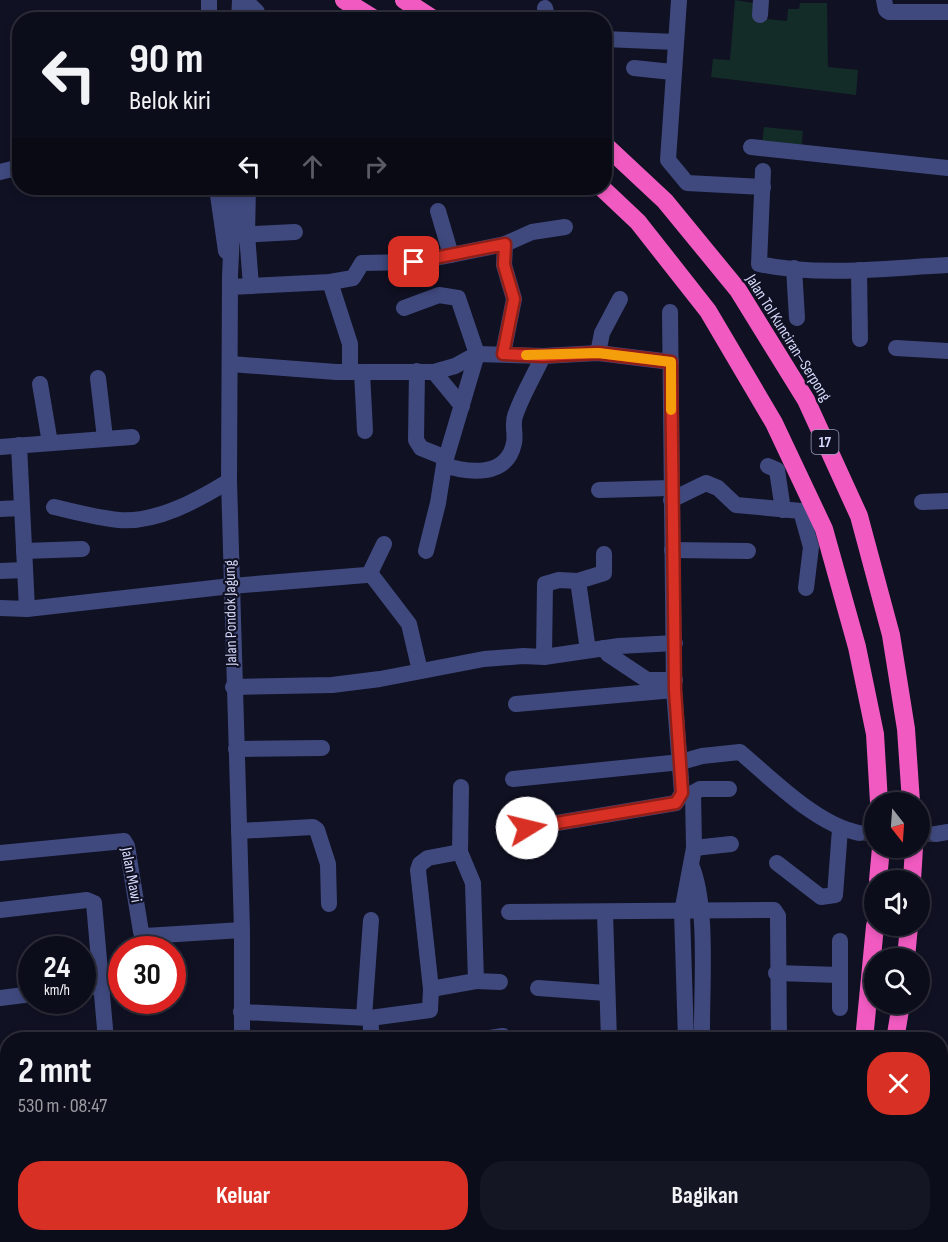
<!DOCTYPE html>
<html lang="id">
<head>
<meta charset="utf-8">
<style>
  :root { --surface:#0c0d1a; --page:#151623; --text:#f1f3f6; --muted:#9a9ca2; --line:#2c2d39; --accent:#d93025 }
  body { margin:0; font-family:"Sofia Sans Condensed",sans-serif; background:var(--page); color:var(--text); height:100vh; display:flex; flex-direction:column; font-size:22px; white-space:nowrap }
  * { box-sizing:border-box; margin:0 }
  p { font-size:20px; color:var(--muted) }
  .icon { flex:none; width:33px; height:33px; fill:none; stroke:currentColor; stroke-width:2; stroke-linecap:round; stroke-linejoin:round }
  .map { position:relative; flex:1; overflow:hidden }
  .sheet { position:absolute; left:0px; top:1032px; width:948px; height:210px; display:flex; flex-direction:column; background:var(--surface); border-radius:24px 24px 0 0; box-shadow:0 3px 9px #0003,0 0 0 2px var(--line) }
  .sheet>* { flex:none }
  .top-card { position:absolute; left:12px; top:12px; width:600px; height:183px; border-radius:24px; box-shadow:0 3px 9px #0003,0 0 0 2px var(--line); background:#0c0d1a; color:var(--text); overflow:hidden }
  .needle { width:39px; rotate:163deg }
  .buttons { position:absolute; left:864px; top:792px; display:grid; gap:12px }
  .buttons a { display:grid; place-items:center; width:66px; height:66px; border-radius:50%; background:var(--surface); box-shadow:0 3px 9px #0003,0 0 0 2px var(--line); font-size:30px }
  .speed { position:absolute; left:18px; top:936px; display:flex; gap:12px; font-size:30px; font-weight:700; text-align:center }
  .speed>* { display:grid; place-content:center; width:78px; height:78px; border-radius:50%; background:var(--surface); box-shadow:0 3px 9px #0003,0 0 0 2px var(--line); line-height:1 }
  .speed small { font-size:15px; font-weight:400 }
  .speed .limit { border:9px solid #d22; background:#fff; color:#111 }
  .pin { position:absolute; display:grid; place-items:center; width:51px; height:51px; color:#fff; margin:-26px; border-radius:12px; box-shadow:0 3px 9px #0006 }
  .me { position:absolute; width:66px; margin:-33px; rotate:81deg; stroke-linejoin:round; filter:drop-shadow(0 0 4px #0008) }
  .turn { display:flex; align-items:center; gap:21px; height:126px; padding:0 18px; font-size:27px }
  .turn .icon { width:78px; height:78px; stroke-width:2.5 }
  .turn b { display:block; font-size:42px; line-height:51px }
  .lanes { display:flex; align-items:center; height:57px; padding:0 18px; background:#0003; justify-content:center; gap:30px; direction:ltr }
  .lanes .off { opacity:.35 }
  .round { display:grid; place-items:center; flex:none; width:63px; height:63px; border-radius:24px; background:var(--page) }
  .overview { display:flex; align-items:center; justify-content:space-between; height:102px; padding:0 18px }
  h1 { font-size:36px; font-weight:700; line-height:45px }
  .cta { display:flex; gap:12px; margin-top:auto; padding:12px 18px }
  .cta a { flex:1; height:69px; border-radius:24px; background:var(--accent); color:#fff; font-size:24px; font-weight:700; line-height:69px; text-align:center }
  .cta a+a { background:var(--page); color:var(--text) }
  .map>svg:first-child { display:block }
  .green { fill:#142c27 }
  .lines { fill:none; stroke-linecap:round; stroke-linejoin:round }
  .minor-tunnel { stroke:#2e2f44; stroke-width:16; stroke-dasharray:16 8; stroke-linecap:butt }
  .minor { stroke:#3f497e; stroke-width:16 }
  .highway { stroke:#f15bc1; stroke-width:18 }
  .route-casing { stroke:#8d1f18; stroke-width:15 }
  .route { stroke:#d93025; stroke-width:10 }
  .slow { stroke:#f59e0b; stroke-width:10 }
  .labels { text-anchor:middle; dominant-baseline:central; stroke-width:4.5; stroke-linejoin:round; paint-order:stroke }
  .shield { fill:#101123; stroke:#9b9dbb; stroke-width:1.5 }
  .shield-label { font-size:15px; font-weight:bold; fill:#d6d9fc }
  .street-label { font-size:16px; fill:#d6d9fc; stroke:#101123 }
</style>
</head>
<body>
<div class="map">
<svg width="948" height="1242" viewBox="0 0 948 1242">
  <rect width="100%" height="100%" fill="#101123"/>
  <g class="green">
    <path d="M735,0l24,4 -2,14 30,3 1,-12h11l1,-6h27l1,64 30,3 -2,25 -145,-18 2,-18 17,1z"/>
    <path d="M764,127l39,4 -2,18 -39,-4z"/>
  </g>
  <g class="lines">
    <g class="minor-tunnel">
      <path d="M859,833h15"/>
      <path d="M920,834h16"/>
    </g>
    <g class="minor">
      <path d="M209,0v20"/>
      <path d="M245,0l12,12 1,8"/>
      <path d="M679,0l-11,160 19,23 76,4"/>
      <path d="M884,0l2,10 3,2h58"/>
      <path d="M545,8l3,12"/>
      <path d="M760,15l1,-15"/>
      <path d="M239,20l1,-20"/>
      <path d="M604,39l72,3"/>
      <path d="M634,68l38,4"/>
      <path d="M751,147l197,21"/>
      <path d="M763,171l-4,93c61,13 127,4 189,1"/>
      <path d="M0,172l20,-5"/>
      <path d="M217,188l9,63"/>
      <path d="M234,188l-4,88 -1,205 13,449v110"/>
      <path d="M248,188l-1,46 4,52"/>
      <path d="M438,211l13,44"/>
      <path d="M237,235l58,-3"/>
      <path d="M794,268l3,50"/>
      <path d="M859,270l1,69"/>
      <path d="M330,282l20,62v28"/>
      <path d="M231,287l99,-5 23,-4 9,-15 52,-1 37,-7 54,-11 27,-12 33,-5"/>
      <path d="M404,308l35,-13 19,3 19,56 -33,111 -6,38 -12,48"/>
      <path d="M896,348l52,3"/>
      <path d="M598,353l4,-20 18,-34"/>
      <path d="M503,354l11,-55 -10,-34 1,-21"/>
      <path d="M231,364l105,8h98l21,-6 22,-12 66,2 55,-3 73,9"/>
      <path d="M417,371l-1,69 5,8 25,10"/>
      <path d="M362,372l3,59"/>
      <path d="M434,372l28,34"/>
      <path d="M98,378l7,60"/>
      <path d="M40,384l10,59"/>
      <path d="M19,445l8,164"/>
      <path d="M0,447l132,-10"/>
      <path d="M444,465c24,8 63,13 70,-22 2,-9 -2,-18 1,-27 7,-21 19,-40 28,-60"/>
      <path d="M768,466l9,4 6,40"/>
      <path d="M599,490l72,-2"/>
      <path d="M671,500l35,-17 12,5 18,17 65,6 10,36 -5,41"/>
      <path d="M922,502l26,-1"/>
      <path d="M54,507c22,5 44,11 65,13 38,3 79,-20 110,-39"/>
      <path d="M0,509l22,-1"/>
      <path d="M672,550l76,1"/>
      <path d="M24,551l58,-2"/>
      <path d="M0,571l25,-1"/>
      <path d="M370,573l39,51 11,47"/>
      <path d="M578,581l26,-8v-19"/>
      <path d="M0,608l27,1 204,-23 135,-11 4,-2 14,-29"/>
      <path d="M604,648l4,6 39,26h28"/>
      <path d="M544,657l1,-73 14,-4 19,1 10,69"/>
      <path d="M233,687l99,-2 48,-6 104,-20 39,-3 21,1 75,-11 56,-3"/>
      <path d="M516,704l158,-14"/>
      <path d="M236,749l86,-1"/>
      <path d="M513,779l168,-17 21,-6 38,-4c33,28 77,73 119,81"/>
      <path d="M527,828l149,-25 6,-10 -8,-103 -4,-378"/>
      <path d="M239,831l74,-4 4,3 11,34 1,40"/>
      <path d="M936,834l12,-2"/>
      <path d="M694,848l37,-4"/>
      <path d="M460,852l1,-65"/>
      <path d="M0,853l124,-12 3,5 14,86 4,4 97,-6"/>
      <path d="M777,863l44,34 14,-2 5,-66"/>
      <path d="M691,865c18,41 10,127 11,175"/>
      <path d="M0,910l87,-10 7,3 12,137"/>
      <path d="M509,912l265,-2 4,6 1,124"/>
      <path d="M605,913l4,127"/>
      <path d="M776,973l63,2"/>
      <path d="M476,981l24,1"/>
      <path d="M82,988l19,-2"/>
      <path d="M538,988l68,5"/>
      <path d="M0,998l32,-4"/>
      <path d="M840,1008v-67"/>
      <path d="M241,1012l129,6 60,-8 1,-21 -13,-119 2,-6 8,-6 32,-6 13,31 3,98 -45,8"/>
      <path d="M364,1017l7,-97"/>
      <path d="M370,1018l2,22"/>
      <path d="M476,1040l27,-4 4,4"/>
      <path d="M686,1040l-4,-128 12,-64 -1,-55 7,-4h29"/>
      <path d="M0,1086h8"/>
      <path d="M0,1179h8"/>
      <path d="M245,1234v8"/>
      <path d="M398,1234v8"/>
      <path d="M469,1234v8"/>
      <path d="M685,1242v-8"/>
      <path d="M700,1242v-8"/>
    </g>
    <g class="highway">
      <path d="M344,0l32,20"/>
      <path d="M404,0l31,20"/>
      <path d="M604,144l61,57 73,89 68,110 53,116 32,119 15,94 5,73"/>
      <path d="M602,188l36,34 70,89 66,112 50,106 33,118 18,87 4,68"/>
      <path d="M878,880l3,-32"/>
      <path d="M912,880l2,-32"/>
      <path d="M906,958l3,-32"/>
      <path d="M864,1040l11,-114"/>
      <path d="M895,1040l6,-36"/>
      <path d="M822,1242l2,-8"/>
      <path d="M853,1242l1,-8"/>
    </g>
  </g>
  <g class="lines">
    <g class="route-casing">
      <path id="route" d="M414,262l91,-18 -1,21 10,34 -11,55 40,2 55,-3 73,9 4,328 7,103 -6,10 -149,25"/>
    </g>
    <use href="#route" class="route"/>
    <path class="slow" d="M526,355l72,-2 73,9v48"/>
  </g>
  <g class="labels">
    <rect class="shield" x="811.5" y="430" width="27" height="24" rx="4.5"/>
    <g class="shield-label">
      <text x="825" y="442">17</text>
    </g>
    <g class="street-label">
      <text transform="translate(788 338) rotate(58)">Jalan Tol Kunciran–Serpong</text>
      <text transform="translate(231 613) rotate(-91)">Jalan Pondok Jagung</text>
      <text transform="translate(131 875) rotate(79)">Jalan Mawi</text>
    </g>
  </g>
</svg>
<div class="buttons">
<a><svg class="needle" viewBox="-14 -14 28 28"><path d="M0-13l5 13h-10z" fill="#e53935"/><path d="M0 13l5-13h-10z" fill="#9a9ca2"/></svg></a>
<a><svg class="icon" aria-label="sound" viewBox="0 0 24 24"><path d="M4 9h4l5-4v14l-5-4H4zM17 9q2 3 0 6"/></svg></a>
<a><svg class="icon" aria-label="search" viewBox="0 0 24 24"><circle cx="10" cy="10" r="6"/><path d="M15 15l6 6"/></svg></a>
</div>
<div class="speed"><div>24<small>km/h</small></div><div class="limit">30</div></div>
<div class="pin" style="left:414px;top:262px;background:#d93025"><svg class="icon" aria-label="arrive" viewBox="0 0 24 24"><path d="M6 21V4h12l-3 4 3 4H6"/></svg></div>
<svg class="me" style="left:527px;top:828px" viewBox="-20 -20 40 40"><circle r="19" fill="#fff"/><path d="M0-13L10 11 0 6-10 11z" fill="#d93025"/></svg>
<div class="top-card">
<div class="turn"><svg class="icon" aria-label="left" viewBox="0 0 24 24"><path d="M17 20v-9H6M10 6l-5 5 5 5"/></svg><div><b>90 m</b>Belok kiri</div></div>
<div class="lanes"><svg class="icon" aria-label="left" viewBox="0 0 24 24"><path d="M17 20v-9H6M10 6l-5 5 5 5"/></svg><svg class="icon off" aria-label="ahead" viewBox="0 0 24 24"><path d="M12 20V5M6 11l6-6 6 6"/></svg><svg class="icon off" aria-label="right" viewBox="0 0 24 24"><path d="M7 20v-9h11M14 6l5 5-5 5"/></svg></div>
</div>
<section class="sheet">
<div class="overview"><div><h1>2 mnt</h1><p>530 m · 08:47</p></div><a class="round" style="background:#d93025;color:#fff"><svg class="icon" aria-label="close" viewBox="0 0 24 24"><path d="M6 6l12 12M18 6L6 18"/></svg></a></div>
<div class="cta"><a>Keluar</a><a>Bagikan</a></div>
</section>
</div>
</body>
</html>
